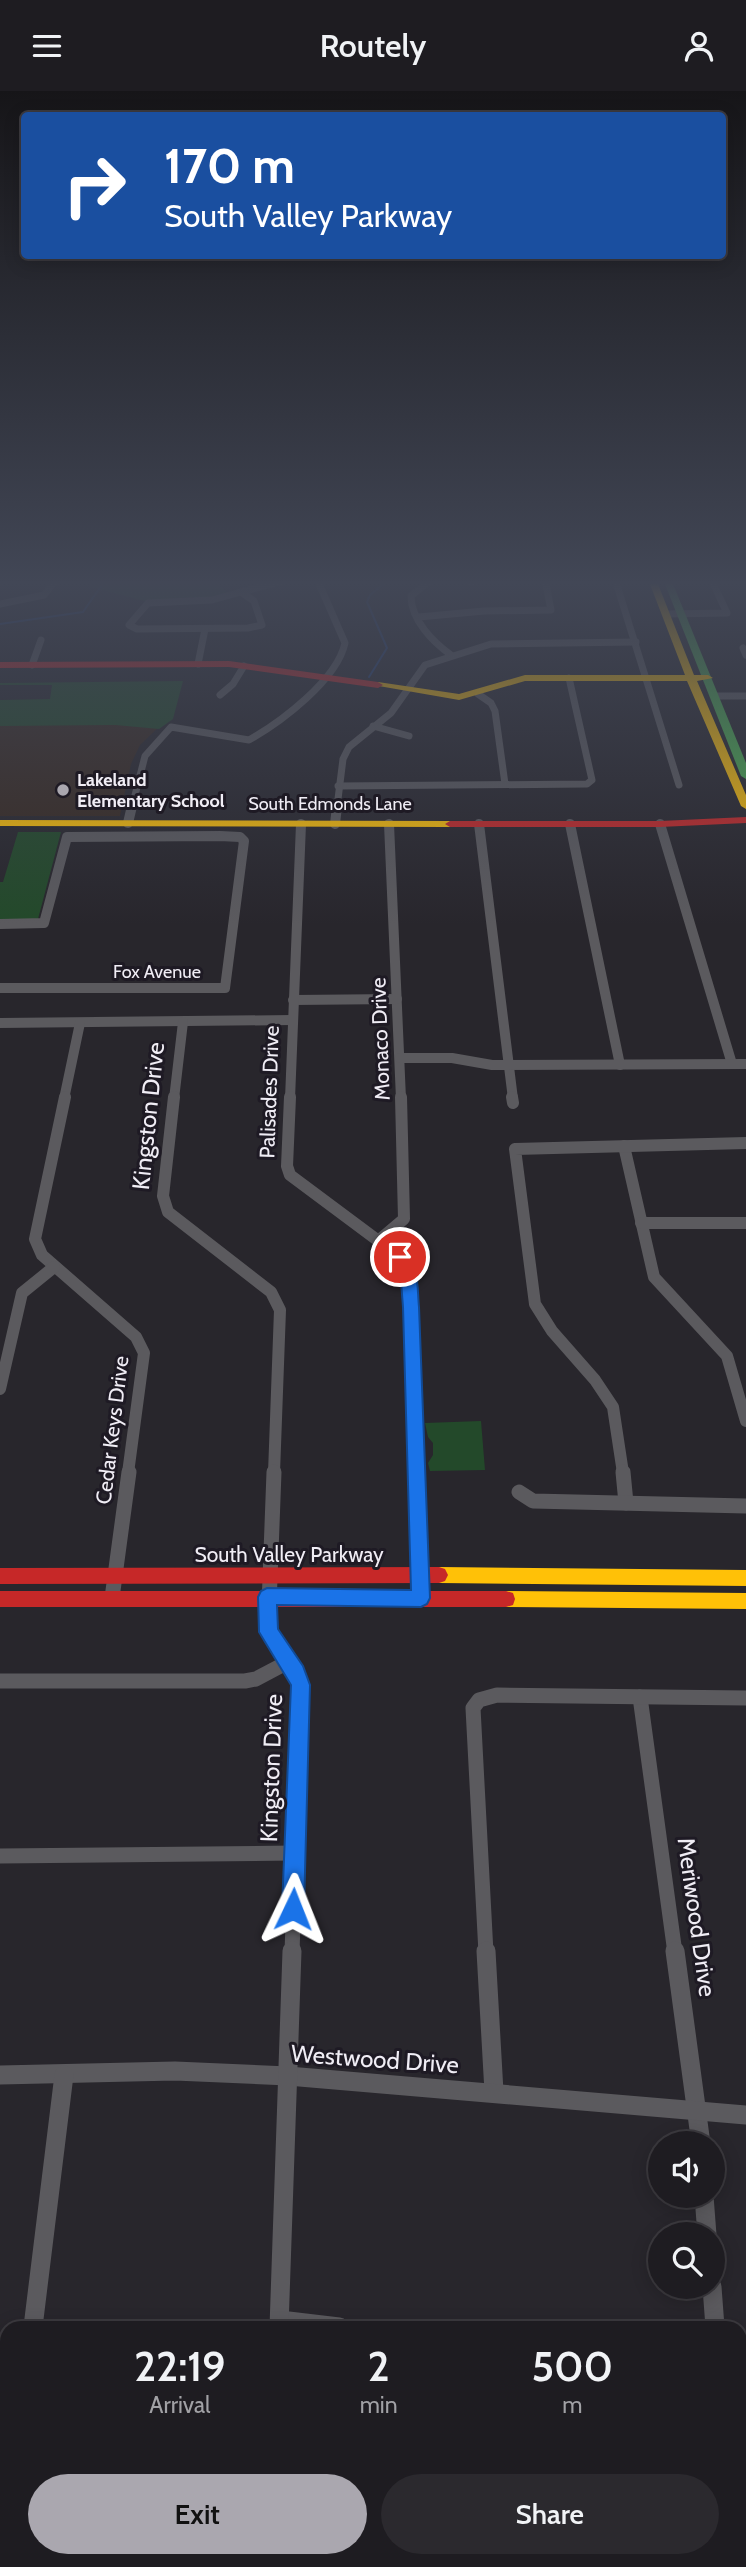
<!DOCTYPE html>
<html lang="en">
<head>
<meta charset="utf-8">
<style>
  :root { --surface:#1e1c21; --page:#2b292e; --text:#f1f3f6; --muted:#a1a1a5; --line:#3c3a3f; --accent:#aaa7af }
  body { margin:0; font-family:Cabin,sans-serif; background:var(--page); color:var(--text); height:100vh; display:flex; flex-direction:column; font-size:26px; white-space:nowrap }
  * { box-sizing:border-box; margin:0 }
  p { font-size:23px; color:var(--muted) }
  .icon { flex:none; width:38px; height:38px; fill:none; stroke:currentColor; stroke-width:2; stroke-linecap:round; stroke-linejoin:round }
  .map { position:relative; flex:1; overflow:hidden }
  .panel { position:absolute; left:0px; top:2230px; width:747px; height:247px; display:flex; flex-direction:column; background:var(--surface); border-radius:21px 21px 0 0; box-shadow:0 4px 18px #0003,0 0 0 2px var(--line) }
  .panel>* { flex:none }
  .top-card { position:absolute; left:21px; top:21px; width:705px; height:147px; border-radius:7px; box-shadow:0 4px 18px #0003,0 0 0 2px var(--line); background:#1a4fa0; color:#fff; overflow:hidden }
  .fabs { position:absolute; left:648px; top:2040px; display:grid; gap:14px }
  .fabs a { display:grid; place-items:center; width:77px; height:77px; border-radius:50%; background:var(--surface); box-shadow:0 4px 18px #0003,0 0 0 2px var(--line); font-size:35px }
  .pin { position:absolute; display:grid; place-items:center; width:60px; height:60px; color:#fff; margin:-30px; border:4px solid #fff; border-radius:50%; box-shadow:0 2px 7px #0007 }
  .me { position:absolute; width:77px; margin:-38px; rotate:2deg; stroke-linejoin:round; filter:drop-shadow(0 0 5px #0008) }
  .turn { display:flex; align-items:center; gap:24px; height:147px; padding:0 28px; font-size:32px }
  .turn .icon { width:91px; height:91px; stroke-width:2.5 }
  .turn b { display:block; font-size:49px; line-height:60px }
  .eta { display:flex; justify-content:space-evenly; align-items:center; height:119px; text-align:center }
  .eta b { font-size:42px; font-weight:600; line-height:49px }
  .primary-button { display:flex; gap:14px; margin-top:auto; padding:14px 28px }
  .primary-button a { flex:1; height:80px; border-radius:42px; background:var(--accent); color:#111; font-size:28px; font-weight:600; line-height:80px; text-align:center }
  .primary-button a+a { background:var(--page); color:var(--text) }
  header { display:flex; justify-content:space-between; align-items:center; height:91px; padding:0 28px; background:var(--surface); font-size:32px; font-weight:600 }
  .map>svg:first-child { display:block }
  .education { fill:#372921 }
  .green { fill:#23492a }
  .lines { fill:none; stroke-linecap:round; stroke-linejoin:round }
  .stream { stroke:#233f78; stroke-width:2 }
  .street-far4 { stroke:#5b5a5e; stroke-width:7 }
  .street-far3 { stroke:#5b5a5e; stroke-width:10 }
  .street-far2 { stroke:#5b5a5e; stroke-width:12 }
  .street-far1 { stroke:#5b5a5e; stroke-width:15 }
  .street { stroke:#5b5a5e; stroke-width:19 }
  .fast { fill:#4caf50; fill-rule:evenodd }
  .slow { fill:#ffc107; fill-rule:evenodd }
  .jam { fill:#c62828; fill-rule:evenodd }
  .route { fill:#1a73e8; stroke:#114b97; stroke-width:2 }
  .poi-dot { fill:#aaa7af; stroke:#1e1a24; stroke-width:2.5 }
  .labels { text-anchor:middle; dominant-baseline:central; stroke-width:6; stroke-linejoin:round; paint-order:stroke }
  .far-poi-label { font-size:18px; font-weight:bold; fill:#f0edf5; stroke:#1e1a24; text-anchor:start }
  .far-street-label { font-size:18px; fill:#f0edf5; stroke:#1e1a24 }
  .street-label { font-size:21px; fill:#f0edf5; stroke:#1e1a24 }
  .near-street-label { font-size:24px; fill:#f0edf5; stroke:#1e1a24 }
</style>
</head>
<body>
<header><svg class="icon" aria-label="menu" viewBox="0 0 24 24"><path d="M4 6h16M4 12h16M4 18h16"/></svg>Routely<svg class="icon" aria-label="person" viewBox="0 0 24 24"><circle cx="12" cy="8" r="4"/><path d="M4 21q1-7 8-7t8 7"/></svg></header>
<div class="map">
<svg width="746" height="2476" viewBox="0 0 746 2476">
  <rect width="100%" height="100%" fill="#28262c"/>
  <path class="education" d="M128,631l32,4 -20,19 -9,19 -11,52h-120v-92z"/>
  <g class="green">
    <path d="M92,488h136l-12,4 12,10 -31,6 -53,2 -56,-15z"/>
    <path d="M183,590l-10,38 -14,10 -44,-4 -115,1v-26l50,-1 2,-14h-52v-2z"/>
    <path d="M18,741h43l-23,87 -38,1v-38h3z"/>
    <path d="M481,1330l4,49 -55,1 -2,-8 5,-8v-12l-5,-6 -3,-14z"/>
  </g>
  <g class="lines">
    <g class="stream">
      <path d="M205,488l4,3"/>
      <path d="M0,533l83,-12 23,-33"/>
      <path d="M369,586l18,-29 -20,-46 3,-7 20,-16"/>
    </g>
    <g class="street-far4">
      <path d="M432,488l-21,17c0,24 22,46 40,59"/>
      <path d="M458,488l14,3"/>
      <path d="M615,488l64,206"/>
      <path d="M711,489h35"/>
      <path d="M0,490l13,-2"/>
      <path d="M241,501l13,9 8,24 -14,3 -111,1 -8,-4 19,-22 64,-3z"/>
      <path d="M241,501l49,-13"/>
      <path d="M0,513l44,-9 13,-16"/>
      <path d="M667,523l60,-1 -16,-34"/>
      <path d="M419,526l65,-6 67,-1 -6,-31"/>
      <path d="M743,557l3,7"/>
      <path d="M198,573l7,-35"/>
      <path d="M32,574l9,-25"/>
      <path d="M478,603l13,9 4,8 10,73"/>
      <path d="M220,604l13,-11 11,-18"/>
      <path d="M715,605h31"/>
      <path d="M373,635l36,10"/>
      <path d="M338,695l249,-2 5,-4 -23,-102"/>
      <path d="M132,716l13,-51 26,-29 78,13c32,-18 88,-60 96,-97l-28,-64"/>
      <path d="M337,716l6,-48 6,-12 42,-34 34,-48 66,-21 145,-2"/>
    </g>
    <g class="street-far3">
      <path d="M128,732l4,-17"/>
      <path d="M335,733l2,-18"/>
      <path d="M389,733l12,275"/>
      <path d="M479,733l34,275"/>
      <path d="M570,733l50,241"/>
      <path d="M660,733l72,240"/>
      <path d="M0,833l44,-1 23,-86 153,-1 20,1 4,4 -19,147h-225"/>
      <path d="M293,909l104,-1"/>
      <path d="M0,932l292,-3"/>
      <path d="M400,967h52l40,7 254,-1"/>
      <path d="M64,1008l16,-76"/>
      <path d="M174,1008l9,-77"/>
      <path d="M290,1008l11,-275"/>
    </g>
    <g class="street-far2">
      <path d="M65,1006l-30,142 7,16 94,82 8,16 -16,120"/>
      <path d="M174,1006l-11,99 5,16 103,80 9,18 -6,163"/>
      <path d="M290,1006l-3,69 3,9 110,82 7,9 9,207"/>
      <path d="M512,1006l1,6"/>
      <path d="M624,1055l30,131 73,79 19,65"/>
      <path d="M641,1132h105"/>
      <path d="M378,1150l26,-22 -3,-122"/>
      <path d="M0,1298l22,-96 32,-26"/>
      <path d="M623,1382l-10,-66 -18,-27 -43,-49 -17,-27 -20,-155 231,-6"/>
    </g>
    <g class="street-far1">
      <path d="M274,1381l-6,160 28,40 5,13 -9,268"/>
      <path d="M416,1381l5,126"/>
      <path d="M623,1381l3,31"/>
      <path d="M519,1401l14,9 213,5"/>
      <path d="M112,1507l17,-126"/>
      <path d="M0,1590h245l11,-2 32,-17"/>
      <path d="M640,1606l35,256"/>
      <path d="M0,1765l295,-3"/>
      <path d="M486,1862l-13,-245 6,-8 18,-5 249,3"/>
    </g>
    <g class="street">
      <path d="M486,1860l8,141"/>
      <path d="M675,1860l26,193"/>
      <path d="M0,1984l175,-4 113,5 458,39"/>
      <path d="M704,2105l3,39"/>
      <path d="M712,2196l3,40"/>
      <path d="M280,2229l59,7"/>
      <path d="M33,2236l31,-252"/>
      <path d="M279,2236l13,-376"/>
      <path d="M740,2284h6"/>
      <path d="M3,2476l4,-30"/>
      <path d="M271,2476l1,-7"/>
    </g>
    <path class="fast" d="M663,488h8l75,184v16l-5,-3z"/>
    <g class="slow">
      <path d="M648,488h8l38,96h14l5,3 -16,3 49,114v14l-5,-3 -54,-125h-162l-66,19 -86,-15 5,-3 81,12 66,-19h160z"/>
      <path d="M0,729l450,1 5,3 -5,3 -450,-1z"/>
      <path d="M439,1476l307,3v16l-307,-3 -6,-2 -3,-6 3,-6z"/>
      <path d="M506,1500l240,2v16l-240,-2 -7,-2 -2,-6 2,-6z"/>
    </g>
    <g class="jam">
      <path d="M229,570l149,21 5,3 -5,3 -149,-21 -229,1v-6z"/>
      <path d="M746,726v6l-86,4h-210l-5,-3 5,-3h210z"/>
      <path d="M439,1476l6,2 3,6 -3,6 -6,2 -439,1v-16z"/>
      <path d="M0,1500h506l7,2 2,6 -2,6 -7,2h-506z"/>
    </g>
  </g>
  <linearGradient id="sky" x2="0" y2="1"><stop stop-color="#161518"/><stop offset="0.59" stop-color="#424756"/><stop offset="1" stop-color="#424756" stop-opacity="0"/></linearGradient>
  <rect width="746" height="834" fill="url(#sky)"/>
  <path class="route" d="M400,1161c20,7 17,37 19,55l11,291 -3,6 -6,3 -144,-2 1,24 25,37 7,19 -6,224 -3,8 -8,3 -8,-3 -3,-8 9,-224 -32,-53 -1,-35 3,-6 6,-3 144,2 -8,-283 -3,-39 -8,-11z"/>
  <circle class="poi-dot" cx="63" cy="699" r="7"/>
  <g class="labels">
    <g class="far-poi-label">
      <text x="77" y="689">Lakeland<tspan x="77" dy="21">Elementary School</tspan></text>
    </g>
    <g class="far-street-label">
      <text x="330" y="713">South Edmonds Lane</text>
      <text x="157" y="881">Fox Avenue</text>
    </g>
    <g class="street-label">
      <text transform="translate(380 948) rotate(-92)">Monaco Drive</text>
      <text transform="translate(269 1001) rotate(-88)">Palisades Drive</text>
      <text transform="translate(112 1339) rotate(-83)">Cedar Keys Drive</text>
      <text x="289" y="1463">South Valley Parkway</text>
    </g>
    <g class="near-street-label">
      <text transform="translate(148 1025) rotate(-84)">Kingston Drive</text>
      <text transform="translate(271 1677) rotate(-88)">Kingston Drive</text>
      <text transform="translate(697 1826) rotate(82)">Meriwood Drive</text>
      <text transform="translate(375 1968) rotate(4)">Westwood Drive</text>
    </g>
  </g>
</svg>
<div class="fabs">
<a><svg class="icon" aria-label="sound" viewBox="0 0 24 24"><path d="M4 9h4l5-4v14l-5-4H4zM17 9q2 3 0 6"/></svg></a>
<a><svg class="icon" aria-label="search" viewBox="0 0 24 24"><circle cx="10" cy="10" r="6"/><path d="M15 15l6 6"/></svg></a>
</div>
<div class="pin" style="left:400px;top:1166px;background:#d93025"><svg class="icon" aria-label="arrive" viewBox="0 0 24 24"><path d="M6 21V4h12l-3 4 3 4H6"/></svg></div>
<svg class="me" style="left:293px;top:1818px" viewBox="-20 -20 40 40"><path d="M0-17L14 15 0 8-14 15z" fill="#1a73e8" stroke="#fff" stroke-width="4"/></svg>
<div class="top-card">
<div class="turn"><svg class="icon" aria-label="right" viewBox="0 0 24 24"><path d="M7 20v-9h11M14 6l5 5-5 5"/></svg><div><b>170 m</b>South Valley Parkway</div></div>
</div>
<section class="panel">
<div class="eta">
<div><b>22:19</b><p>Arrival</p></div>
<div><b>2</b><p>min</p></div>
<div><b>500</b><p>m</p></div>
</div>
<div class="primary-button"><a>Exit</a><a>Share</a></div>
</section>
</div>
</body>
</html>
